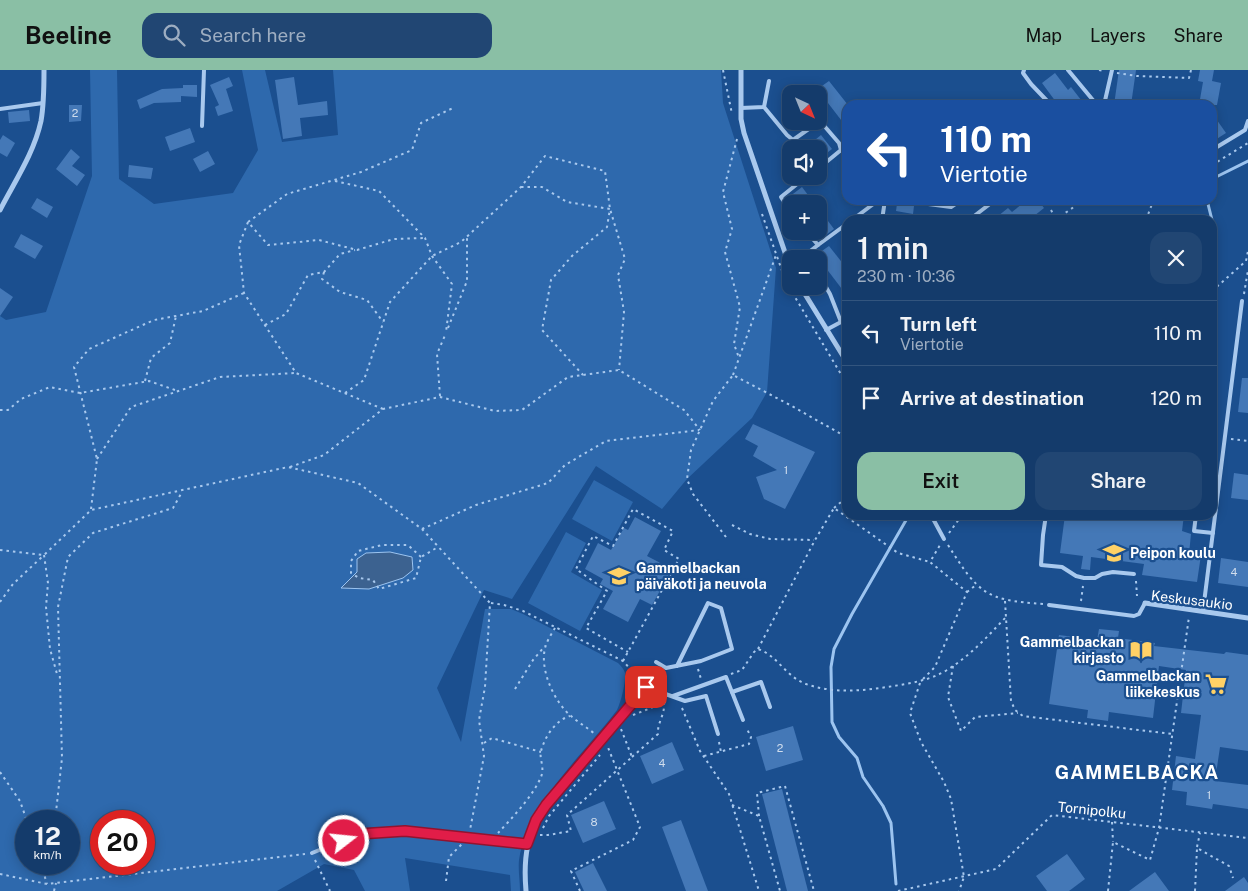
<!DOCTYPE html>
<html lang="en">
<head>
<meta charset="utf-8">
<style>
  :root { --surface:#143b6b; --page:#214673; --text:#f1f3f6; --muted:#9dadc1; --line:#33557e; --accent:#8abfa5 }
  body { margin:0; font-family:"Public Sans",sans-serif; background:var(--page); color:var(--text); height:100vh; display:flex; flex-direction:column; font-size:19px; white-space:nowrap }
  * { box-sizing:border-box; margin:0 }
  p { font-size:16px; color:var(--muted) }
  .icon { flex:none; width:28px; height:28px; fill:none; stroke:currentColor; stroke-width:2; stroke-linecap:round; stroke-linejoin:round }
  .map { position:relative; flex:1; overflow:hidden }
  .panel { position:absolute; left:842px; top:145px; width:375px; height:305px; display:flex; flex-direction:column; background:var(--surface); border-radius:15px; box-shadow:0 2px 12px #0003,0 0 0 1px var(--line) }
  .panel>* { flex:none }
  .top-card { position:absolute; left:842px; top:30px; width:375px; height:105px; border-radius:15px; box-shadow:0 2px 12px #0003,0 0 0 1px var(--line); background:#1a4fa0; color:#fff; overflow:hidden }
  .needle { width:32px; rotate:137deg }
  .controls { position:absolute; left:782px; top:15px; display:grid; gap:10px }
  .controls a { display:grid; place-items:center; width:45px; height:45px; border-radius:10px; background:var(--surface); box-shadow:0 2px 12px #0003,0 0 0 1px var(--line); font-size:25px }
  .speed { position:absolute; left:15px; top:740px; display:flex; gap:10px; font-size:25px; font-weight:700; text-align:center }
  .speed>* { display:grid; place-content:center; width:65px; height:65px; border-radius:50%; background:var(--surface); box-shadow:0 2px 12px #0003,0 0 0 1px var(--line); line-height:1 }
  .speed small { font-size:12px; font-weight:400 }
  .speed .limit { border:8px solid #d22; background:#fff; color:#111 }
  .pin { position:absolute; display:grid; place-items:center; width:42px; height:42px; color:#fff; margin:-21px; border-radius:10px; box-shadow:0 2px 8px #0006 }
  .me { position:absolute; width:55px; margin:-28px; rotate:74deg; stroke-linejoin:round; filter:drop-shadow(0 0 4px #0008) }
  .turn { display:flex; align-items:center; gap:18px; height:105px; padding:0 15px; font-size:22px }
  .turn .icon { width:65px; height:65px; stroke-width:2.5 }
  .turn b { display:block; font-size:35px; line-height:42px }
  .round { display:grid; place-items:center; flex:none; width:52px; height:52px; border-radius:15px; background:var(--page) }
  .summary { display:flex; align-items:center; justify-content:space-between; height:85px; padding:0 15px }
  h1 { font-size:30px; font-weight:600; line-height:38px }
  .button { display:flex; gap:10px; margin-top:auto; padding:10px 15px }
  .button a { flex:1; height:58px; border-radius:15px; background:var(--accent); color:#111; font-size:20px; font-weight:600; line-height:58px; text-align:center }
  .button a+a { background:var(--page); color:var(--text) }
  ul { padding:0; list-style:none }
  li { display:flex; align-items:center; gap:15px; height:65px; padding:0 15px; border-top:1px solid var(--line) }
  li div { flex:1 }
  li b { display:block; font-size:19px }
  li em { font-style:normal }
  header { display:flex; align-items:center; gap:30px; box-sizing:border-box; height:70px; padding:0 25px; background:var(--accent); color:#111 }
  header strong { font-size:24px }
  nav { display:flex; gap:28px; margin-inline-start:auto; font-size:18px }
  .search { width:350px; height:45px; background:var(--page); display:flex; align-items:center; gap:12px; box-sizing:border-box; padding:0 18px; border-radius:15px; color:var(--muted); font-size:19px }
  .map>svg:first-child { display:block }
  .green { fill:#2e69ad; fill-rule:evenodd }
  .water { fill:#3c6290; stroke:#9cc4f0 }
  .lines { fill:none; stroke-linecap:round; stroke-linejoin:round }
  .stream { stroke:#9cc4f0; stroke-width:3 }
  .building { fill:#4478b7 }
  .path { stroke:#a9c9ee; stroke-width:2; stroke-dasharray:2.5 4; stroke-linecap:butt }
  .service { stroke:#a9c9ee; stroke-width:4 }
  .minor { stroke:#a9c9ee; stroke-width:5 }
  .route-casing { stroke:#92132f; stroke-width:12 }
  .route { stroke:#e11d48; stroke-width:9 }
  .labels { text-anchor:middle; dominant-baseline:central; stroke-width:4.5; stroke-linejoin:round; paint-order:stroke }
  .number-label { font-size:11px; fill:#d0dded }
  .poi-label { font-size:14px; font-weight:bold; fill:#fff; stroke:#1b4f8f; text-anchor:start }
  .street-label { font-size:14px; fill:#fff; stroke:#1b4f8f }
  .district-label { font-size:19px; font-weight:bold; letter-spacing:1px; fill:#fff; stroke:#1b4f8f }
</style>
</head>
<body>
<header>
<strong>Beeline</strong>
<div class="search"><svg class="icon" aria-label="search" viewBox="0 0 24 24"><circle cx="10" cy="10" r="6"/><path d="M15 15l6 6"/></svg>Search here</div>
<nav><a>Map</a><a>Layers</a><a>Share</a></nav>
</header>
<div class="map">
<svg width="1248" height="821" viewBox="0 0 1248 821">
  <rect width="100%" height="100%" fill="#1b4f8f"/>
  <g class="green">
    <path d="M90,0h27l2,109 35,25 79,-11 25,-43 -16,-80h23l17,72 56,-7 -5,-65h388l2,33 53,165 -9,124 -15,26 -65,61 -25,30 -66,-43 -84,133 -28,-9 -47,98 24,54 24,-133h26l12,5 95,49c3,3 6,6 7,10 1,9 -4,29 -8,37 -34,45 -89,93 -98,150 -1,10 1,21 1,31h-9l-1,-16 -105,-17 5,33h-45l-11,-21 -30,-6 -47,27h-277v-575l6,4 40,-8 46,-136zM26,751h43v43h-43zM101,751h43v43h-43z"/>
    <path d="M594,410l39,22 -21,39 -40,-22z"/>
    <path d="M566,462l20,11 -15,29 31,18 -22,41 -52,-28z"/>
  </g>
  <path class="water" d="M390,482l22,5 1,13 -10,8 -34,11 -28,-1 16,-16v-13l9,-6z"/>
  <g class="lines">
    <g class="stream">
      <path d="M1212,109l36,-18"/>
      <path d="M1207,130l5,20"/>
      <path d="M1212,150l4,25 -4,8"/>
      <path d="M896,814l-5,-61 -8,-17 -20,-29 -6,-19 -18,-21 -7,-15 -1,-55 3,-18 18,-35 57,-99"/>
    </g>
  </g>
  <g class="building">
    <path d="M1119,0h17l-5,35h-17z"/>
    <path d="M1200,0h14l-2,11 9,2 -4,22h-18l4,-23 -5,-1z"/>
    <path d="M1055,3l13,17 3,-3 14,18h-21l-4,-6 -4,3 -14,-19z"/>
    <path d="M229,7l4,9 -7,3 7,22 -15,5 -3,-9 4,-2 -9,-20z"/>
    <path d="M294,7l4,28 29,-4 1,14 -28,3 2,18 -19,3 -8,-59z"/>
    <path d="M829,11l19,24v24l-20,-26 -9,7v-22z"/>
    <path d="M183,15h14v12l-16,-1v6l-27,1 -14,6 -3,-9 25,-11 21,-1z"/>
    <path d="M69,35h13l-1,16 -12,1z"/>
    <path d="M29,40l1,11 -21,2 -1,-11z"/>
    <path d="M1212,43l14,20 -14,9z"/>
    <path d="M190,58l5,14 -25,9 -5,-14z"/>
    <path d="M3,65l12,8 -8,14 -7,-4v-13z"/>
    <path d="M821,65l11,14 -13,10v-10h-15z"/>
    <path d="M71,79l9,8 -8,9 13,9 -8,11 -21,-17z"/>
    <path d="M208,81l7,13 -15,8 -7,-13z"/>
    <path d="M129,95l24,3 -2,11 -23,-2z"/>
    <path d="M802,117l6,8 7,9h-21l-5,-7z"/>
    <path d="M37,128l16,9 -6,11 -16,-10z"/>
    <path d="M1027,130h11l6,8 -15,12h-36l15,-12 4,4z"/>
    <path d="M897,134l17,2 -1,8 -17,-3z"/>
    <path d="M819,139l15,20 -15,11z"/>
    <path d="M21,164l22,12 -8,13 -21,-12z"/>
    <path d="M829,176l19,24v27l-32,-42z"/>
    <path d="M0,218l13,9 -13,19z"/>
    <path d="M1242,308h6v35l-10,-1z"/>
    <path d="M753,354l62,28 -30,57 -21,-10 -8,-22 21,-7 -24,-14 5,-10 -13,-7z"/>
    <path d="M1234,403l14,2v25l-17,-2z"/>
    <path d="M1065,445l22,3v-3h97l-2,16 9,3 -2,20 12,1 -4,27 -55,-7 2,-11 -53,-7 -1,13 -9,-1 2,-13 -23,-3z"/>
    <path d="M635,447l26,14 -14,25 25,13 -20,36 -12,-6 -12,23 -25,-13 10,-18 -13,-7 3,-5 -18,-10 13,-26 13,7 13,-22 4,2z"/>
    <path d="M1221,488l27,4v25l-30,-4z"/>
    <path d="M1099,559l20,2 -1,7 37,5 -1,3 70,8 2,-2 22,3v96l-28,-4 -5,34 33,4v24l-35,-5 -1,5 -26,-4 1,-13 -15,-2 4,-34 19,3 6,-44 -20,-2 5,-43 -27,-4 -6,52 -44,-6 -1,9 -21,-3 1,-8 -39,-6 10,-69 38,5z"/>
    <path d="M793,656l10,34 -37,11 -10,-34z"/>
    <path d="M672,672l12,28 -32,14 -12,-28z"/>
    <path d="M782,719l26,102h-21l-25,-97z"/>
    <path d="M604,731l12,28 -33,14 -12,-28z"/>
    <path d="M681,750l27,71h-22l-24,-64z"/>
    <path d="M1067,784l18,25 -16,12h-22l-11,-15z"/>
    <path d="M593,793l14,28h-23l-9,-19z"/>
    <path d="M1155,802l14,19h-40z"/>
    <path d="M1244,807l4,6v8h-23z"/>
  </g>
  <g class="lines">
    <g class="path">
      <path d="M723,0l9,44"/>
      <path d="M1099,0l6,1"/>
      <path d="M1117,3l20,3 52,2 2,-8"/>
      <path d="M737,69l-14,53 9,37 -7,23 15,55 -6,37 5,14"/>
      <path d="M1212,95l36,-22"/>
      <path d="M335,111l44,10 46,47 7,18 20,28 -6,48"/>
      <path d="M521,117h21l25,15 43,7 -3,18 -35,29 -21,24 -9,50 41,45"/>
      <path d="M1138,130l14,4 6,-4"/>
      <path d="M1051,140l5,9"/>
      <path d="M762,144l24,68 62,104"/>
      <path d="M1055,150l29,-20"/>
      <path d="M1146,150l6,-16"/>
      <path d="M248,152l39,-28 74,-22 51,-22 9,-27 32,-15"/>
      <path d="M324,202l-2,7 18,13 27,8 16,22"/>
      <path d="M1212,221l34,-30 2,-10"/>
      <path d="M1244,224l4,-24"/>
      <path d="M265,255l21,-11 22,-39 16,-3 16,-18 15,-4"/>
      <path d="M448,258l19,-47v-44"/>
      <path d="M733,305l43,-120"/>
      <path d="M145,311l6,-23 19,-15 6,-27"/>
      <path d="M345,323l19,-13 26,-78 42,-46 29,-14 60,-55 24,-31 60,15 5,38 15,50 -7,16 6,37 -5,58"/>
      <path d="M440,326l-3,-42 9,-21"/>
      <path d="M383,339l-87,-36 -52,-80 -5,-48 9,-23 20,23 51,-5 38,10 37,-11 31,-1"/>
      <path d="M0,340h8l13,-11 29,-12 30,6 69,-12 29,10"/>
      <path d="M1231,369l17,2"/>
      <path d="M97,389l34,-52 89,-30 76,-4"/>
      <path d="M290,397l34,-12 59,-46 57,-12 55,14 27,-1 46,-33 51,-7 65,40 16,20"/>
      <path d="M834,438l14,-12"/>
      <path d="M91,439l6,-50 -23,-92 15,-18 65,-29 49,-9 41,-18"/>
      <path d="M732,455l18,9 20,5 44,1"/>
      <path d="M422,459l54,-24 72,-22 17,-18 41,-24 93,-11"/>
      <path d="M949,463l13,-18"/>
      <path d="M726,467l-33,-43 -6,-15 4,-29 22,-49 20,-26 57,30 58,33"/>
      <path d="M948,475c31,49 37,55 95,59"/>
      <path d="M0,480l44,5 47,-45 197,-43 70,16 64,46 68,74 -5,84 -6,33 5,36 -14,74"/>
      <path d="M44,485l4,28 -2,24 4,42 7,25"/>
      <path d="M421,487l-13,-12h-26l-24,6 -7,10v12l8,5 14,2 6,9 37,-11 5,-21 17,-10"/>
      <path d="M1136,511l1,15"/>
      <path d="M967,522l9,-7"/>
      <path d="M1005,531l6,100 4,9 8,6 149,18"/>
      <path d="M1081,531l2,-15"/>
      <path d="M0,532l13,-18 31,-29"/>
      <path d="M491,533l13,2 19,6 100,50 19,21"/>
      <path d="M555,558c-3,5 -7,11 -9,17 -8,22 8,57 25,71 8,7 17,12 25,19"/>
      <path d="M758,579l57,-109 19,-32 64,45 32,9"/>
      <path d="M623,591l56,-102 -15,-9 9,-19 -40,-22 -20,37 -20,-10 -17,33 31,22 -21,37 42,24"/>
      <path d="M953,596l-5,31 13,34 14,-14 43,-4"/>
      <path d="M698,599l3,10"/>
      <path d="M731,604l11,-4 12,-18 4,-3c19,6 28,28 48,35 31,11 63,6 94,1 17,-3 32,-6 47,-15 23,-14 41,-34 59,-53"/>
      <path d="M923,609l12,-12 32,-75 -37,-30 10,-17"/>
      <path d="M920,613l-10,30 11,29 23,40 7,17 13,78 -5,14"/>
      <path d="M515,619l18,-29 12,-14"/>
      <path d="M682,638l18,43 29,43 30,97"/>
      <path d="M633,645l33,-13"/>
      <path d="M719,672l2,10"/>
      <path d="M484,673l8,-5 49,14"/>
      <path d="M704,686l45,-12 2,-7 -5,-10"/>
      <path d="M632,687l26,-23c-1,-11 7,-19 6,-31"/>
      <path d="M0,702l20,29 7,20"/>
      <path d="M732,735l27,11 21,75"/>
      <path d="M759,746l-2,-23 28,-7 29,105"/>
      <path d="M55,751l7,-63 -4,-151 10,-50 25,-24 80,-25 9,-16"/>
      <path d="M1112,752l1,20"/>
      <path d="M543,758l6,-12 51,-61"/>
      <path d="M498,763c14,-15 35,-37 43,-56 4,-10 -2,-18 0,-26 4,-15 15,-31 29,-35"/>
      <path d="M540,765h8l23,-4 -4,-16 65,-58 -11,-28"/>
      <path d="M1197,777l3,-14"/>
      <path d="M315,790l15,31"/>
      <path d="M41,794l6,20"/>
      <path d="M0,804l47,10 258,-30"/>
      <path d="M446,811l3,-24 13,-13"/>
      <path d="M54,821l2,-8"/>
      <path d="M580,821l-9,-20 62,-31 7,-13 -33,-82"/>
      <path d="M898,821l98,-22 56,-54 196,23"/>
      <path d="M1108,821l5,-49 37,18 9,-32 30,-211"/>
      <path d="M1195,821l2,-43 32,18 4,12"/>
    </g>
    <g class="service">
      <path d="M1024,0l-1,3 8,11 20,21"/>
      <path d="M1068,0l29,35"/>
      <path d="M1104,35l8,-35"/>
      <path d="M764,37l23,28 6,5 27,-19 19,22 2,7 -22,18"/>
      <path d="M741,38l23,-1 5,-26"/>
      <path d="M0,39l43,-6"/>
      <path d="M202,56l2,-56"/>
      <path d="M841,80l7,7"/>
      <path d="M1212,80l33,-20 3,-9"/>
      <path d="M898,130l53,7 10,-7"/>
      <path d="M1044,130l3,4"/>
      <path d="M791,143l-10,-16 26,-21"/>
      <path d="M852,150l24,-18 1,-2"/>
      <path d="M882,150l3,-20"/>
      <path d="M969,150l26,-20"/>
      <path d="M806,161l12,14 30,-22"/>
      <path d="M808,189l1,-7 9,-7"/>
      <path d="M819,205l11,19 11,28 7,2"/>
      <path d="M826,260l15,-8"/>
      <path d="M931,445l13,24"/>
      <path d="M1046,445l-3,20 -2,30 21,2 14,9 8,2h11l7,-4 11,-2 21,2"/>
      <path d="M1196,445l-2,16 19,2"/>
      <path d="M1049,535l85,11 5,-2 6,-11"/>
      <path d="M1203,541l39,-310"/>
      <path d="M656,592l10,6 35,-7 31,-12 -11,-41 -13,-5 -31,63"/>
      <path d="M646,617l39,14 21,-5 12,38"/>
      <path d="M732,622l29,-10 9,25"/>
      <path d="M673,626l53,-19 17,43"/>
      <path d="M312,783l47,-19 46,-3 122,13"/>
    </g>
    <g class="minor">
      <path d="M741,0v49l3,14 47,137"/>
      <path d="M0,140c15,-29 34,-57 41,-89 3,-17 3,-34 3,-51"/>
      <path d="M800,216l48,78"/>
      <path d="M1145,533l103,15"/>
      <path d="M526,821c-3,-35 1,-55 19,-86l101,-118"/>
    </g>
  </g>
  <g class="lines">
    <g class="route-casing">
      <path id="route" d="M344,771l15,-7 46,-3 122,13 9,-24 10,-15 100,-118"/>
    </g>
    <use href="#route" class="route"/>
  </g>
  <defs>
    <g id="school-bare" transform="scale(1.725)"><path d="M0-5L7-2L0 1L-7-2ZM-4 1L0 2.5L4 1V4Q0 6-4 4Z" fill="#ffd166" stroke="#1b4f8f" stroke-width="2.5" paint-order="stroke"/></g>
    <g id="library-bare" transform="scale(1.725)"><path d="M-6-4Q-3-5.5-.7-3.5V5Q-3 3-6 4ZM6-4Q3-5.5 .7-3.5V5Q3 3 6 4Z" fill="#ffd166" stroke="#1b4f8f" stroke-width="2.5" paint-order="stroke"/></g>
    <g id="supermarket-bare" transform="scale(1.725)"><path d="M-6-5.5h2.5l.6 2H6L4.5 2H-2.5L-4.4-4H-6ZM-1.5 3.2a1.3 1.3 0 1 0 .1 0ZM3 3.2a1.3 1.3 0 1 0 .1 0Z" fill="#ffd166" stroke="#1b4f8f" stroke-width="2.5" paint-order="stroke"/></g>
  </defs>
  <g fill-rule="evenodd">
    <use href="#school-bare" x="1114" y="483"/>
    <use href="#school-bare" x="619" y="506"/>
    <use href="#library-bare" x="1141" y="580"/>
    <use href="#supermarket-bare" x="1216" y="614"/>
  </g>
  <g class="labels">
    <g class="number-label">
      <text x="75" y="43">2</text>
      <text x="786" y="400">1</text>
      <text x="1234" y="502">4</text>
      <text x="780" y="678">2</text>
      <text x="662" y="693">4</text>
      <text x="1209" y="725">1</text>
      <text x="594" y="752">8</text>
    </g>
    <g class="poi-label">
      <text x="1130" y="483">Peipon koulu</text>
      <text x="636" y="498">Gammelbackan<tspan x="636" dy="16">päiväkoti ja neuvola</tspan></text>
      <text x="1124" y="572" text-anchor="end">Gammelbackan<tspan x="1124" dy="16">kirjasto</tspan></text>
      <text x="1200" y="606" text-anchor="end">Gammelbackan<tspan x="1200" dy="16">liikekeskus</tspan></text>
    </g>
    <g class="street-label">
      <text transform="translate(1192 530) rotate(7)">Keskusaukio</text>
      <text transform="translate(1092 740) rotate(6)">Tornipolku</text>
    </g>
    <g class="district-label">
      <text x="1137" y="702">GAMMELBACKA</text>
    </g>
  </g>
</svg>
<div class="controls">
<a><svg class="needle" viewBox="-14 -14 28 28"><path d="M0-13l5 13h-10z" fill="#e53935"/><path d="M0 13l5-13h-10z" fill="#9dadc1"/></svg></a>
<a><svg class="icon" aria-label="sound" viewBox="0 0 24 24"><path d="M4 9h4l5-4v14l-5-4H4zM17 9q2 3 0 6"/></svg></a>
<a>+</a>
<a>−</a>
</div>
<div class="speed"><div>12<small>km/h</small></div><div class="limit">20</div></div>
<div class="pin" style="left:646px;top:617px;background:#d93025"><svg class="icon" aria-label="arrive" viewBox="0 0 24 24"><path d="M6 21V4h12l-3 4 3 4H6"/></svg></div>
<svg class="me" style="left:344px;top:771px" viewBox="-20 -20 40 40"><circle r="17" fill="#e11d48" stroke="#fff" stroke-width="3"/><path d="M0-11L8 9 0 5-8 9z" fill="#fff"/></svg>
<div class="top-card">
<div class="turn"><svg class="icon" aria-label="left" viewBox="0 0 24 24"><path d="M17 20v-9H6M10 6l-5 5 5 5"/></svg><div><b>110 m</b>Viertotie</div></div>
</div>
<section class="panel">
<div class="summary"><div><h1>1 min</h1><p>230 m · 10:36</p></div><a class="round"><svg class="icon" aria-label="close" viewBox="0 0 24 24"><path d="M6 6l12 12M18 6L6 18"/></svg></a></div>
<ul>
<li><svg class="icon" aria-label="left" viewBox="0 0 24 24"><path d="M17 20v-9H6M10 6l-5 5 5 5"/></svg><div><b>Turn left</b><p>Viertotie</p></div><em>110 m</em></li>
<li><svg class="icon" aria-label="arrive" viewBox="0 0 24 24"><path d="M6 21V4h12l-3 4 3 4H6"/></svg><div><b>Arrive at destination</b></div><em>120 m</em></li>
</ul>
<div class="button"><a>Exit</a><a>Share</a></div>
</section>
</div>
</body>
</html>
